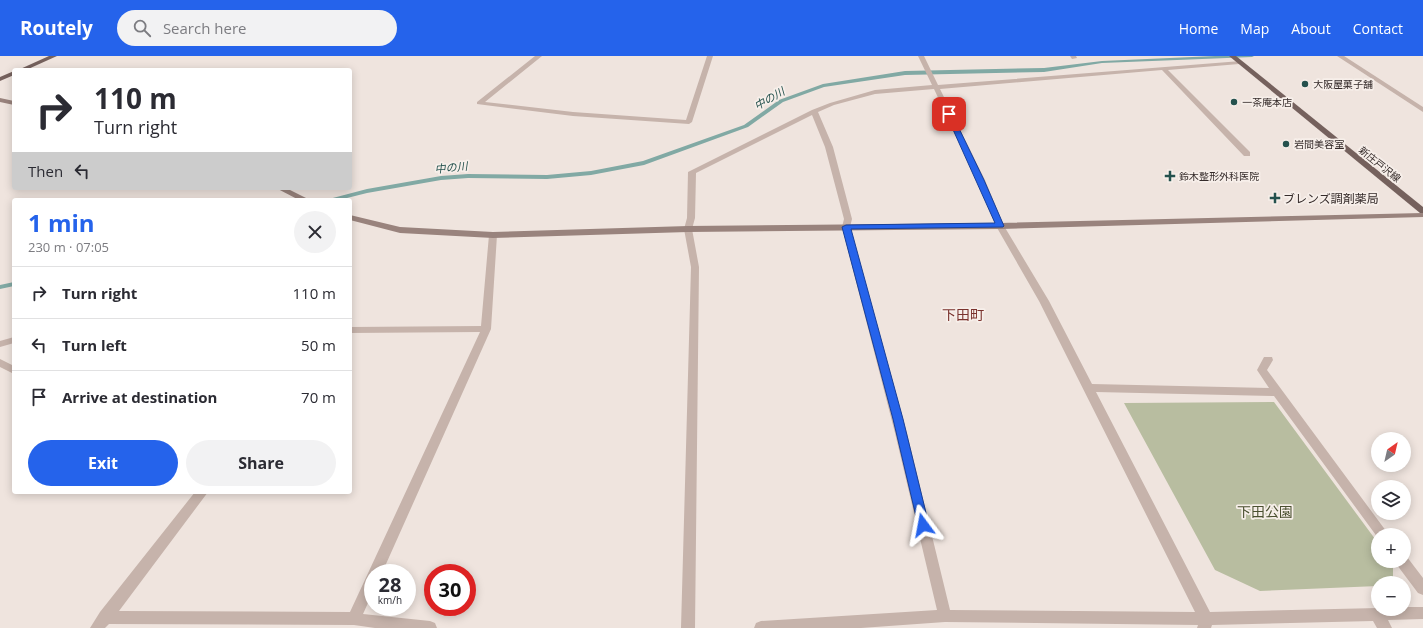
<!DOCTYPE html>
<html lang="en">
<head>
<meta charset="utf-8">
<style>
  :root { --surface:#fff; --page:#f2f2f3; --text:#2b2b33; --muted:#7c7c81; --line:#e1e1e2; --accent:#2563eb }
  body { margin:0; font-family:"Open Sans","Noto Sans JP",sans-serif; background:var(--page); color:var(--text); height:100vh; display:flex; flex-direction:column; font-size:15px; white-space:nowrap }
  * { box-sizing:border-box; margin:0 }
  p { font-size:13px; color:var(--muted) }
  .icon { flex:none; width:22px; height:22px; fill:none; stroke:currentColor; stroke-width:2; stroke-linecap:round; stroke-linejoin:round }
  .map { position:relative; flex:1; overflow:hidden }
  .panel { position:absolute; left:12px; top:142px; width:340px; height:296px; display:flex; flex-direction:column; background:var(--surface); border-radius:4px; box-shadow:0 2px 10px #0003 }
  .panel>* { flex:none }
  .banner { position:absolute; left:12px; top:12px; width:340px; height:122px; border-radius:4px; box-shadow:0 2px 10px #0003; background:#fff; color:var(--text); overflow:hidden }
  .needle { width:26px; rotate:34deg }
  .tools { position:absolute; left:1371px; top:376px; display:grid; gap:8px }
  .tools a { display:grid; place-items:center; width:40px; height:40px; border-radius:50%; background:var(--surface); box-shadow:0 2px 10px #0003; font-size:20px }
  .speed { position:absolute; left:364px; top:508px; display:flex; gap:8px; font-size:20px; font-weight:700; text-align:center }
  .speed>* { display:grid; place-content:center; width:52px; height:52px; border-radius:50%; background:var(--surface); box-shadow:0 2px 10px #0003; line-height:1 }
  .speed small { font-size:10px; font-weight:400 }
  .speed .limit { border:6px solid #d22; background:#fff; color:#111 }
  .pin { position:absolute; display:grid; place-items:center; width:34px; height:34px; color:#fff; margin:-17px; border-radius:8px; box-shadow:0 2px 6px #0006 }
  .me { position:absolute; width:44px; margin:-22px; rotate:347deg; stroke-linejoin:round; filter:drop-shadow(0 0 3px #0008) }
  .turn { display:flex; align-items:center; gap:14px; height:84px; padding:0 16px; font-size:18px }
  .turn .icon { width:52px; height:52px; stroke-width:2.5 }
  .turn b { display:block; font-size:28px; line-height:34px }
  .then { display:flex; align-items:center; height:38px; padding:0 16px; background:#0003; gap:8px; font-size:15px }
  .round { display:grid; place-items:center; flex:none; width:42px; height:42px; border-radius:21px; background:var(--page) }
  .overview { display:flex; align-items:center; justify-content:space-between; height:68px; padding:0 16px }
  h1 { font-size:24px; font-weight:700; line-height:30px; color:var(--accent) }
  .action { display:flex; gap:8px; margin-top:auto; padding:8px 16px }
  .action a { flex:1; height:46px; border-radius:24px; background:var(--accent); color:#fff; font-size:16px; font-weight:700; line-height:46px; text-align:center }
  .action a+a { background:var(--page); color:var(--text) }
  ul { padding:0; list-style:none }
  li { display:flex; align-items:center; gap:12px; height:52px; padding:0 16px; border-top:1px solid var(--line) }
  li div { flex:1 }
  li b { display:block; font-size:15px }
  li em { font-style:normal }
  header { display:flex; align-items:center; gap:24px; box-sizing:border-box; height:56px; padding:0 20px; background:var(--accent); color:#fff }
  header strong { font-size:19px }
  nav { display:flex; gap:22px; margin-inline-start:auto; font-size:14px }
  .search { width:280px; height:36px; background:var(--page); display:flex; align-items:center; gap:10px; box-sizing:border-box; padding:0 14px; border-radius:22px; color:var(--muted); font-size:15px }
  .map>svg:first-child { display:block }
  .green { fill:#b8bda0 }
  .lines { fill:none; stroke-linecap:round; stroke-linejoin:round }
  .stream { fill:#81a9a4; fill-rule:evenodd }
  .street { fill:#c6b3ab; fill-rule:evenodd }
  .secondary { fill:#99837d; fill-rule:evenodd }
  .primary { fill:#75615d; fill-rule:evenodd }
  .route { fill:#2563eb; stroke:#184099 }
  .poi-dot { fill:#24514d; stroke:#f7efea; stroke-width:1.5 }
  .labels { text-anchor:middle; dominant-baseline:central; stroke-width:3.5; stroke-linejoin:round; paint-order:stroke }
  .far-poi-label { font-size:10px; fill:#352b2a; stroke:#f7efea; text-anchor:start }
  .far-street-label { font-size:10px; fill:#352b2a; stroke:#f7efea }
  .far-water-label { font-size:11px; font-style:italic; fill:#24514d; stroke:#f7efea }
  .poi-label { font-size:12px; fill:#352b2a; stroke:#f7efea; text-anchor:start }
  .quarter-label { font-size:14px; fill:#7a322d; stroke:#f7efea }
  .near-park-label { font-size:14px; fill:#4a5030; stroke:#f7efea }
</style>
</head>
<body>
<header>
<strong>Routely</strong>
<div class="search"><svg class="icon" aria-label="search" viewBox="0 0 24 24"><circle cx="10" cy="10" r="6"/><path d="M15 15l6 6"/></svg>Search here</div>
<nav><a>Home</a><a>Map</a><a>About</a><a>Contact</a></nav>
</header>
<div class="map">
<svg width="1423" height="572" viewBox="0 0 1423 572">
  <rect width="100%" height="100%" fill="#efe4de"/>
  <path class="green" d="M1274,346l104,141v18h13l2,3v19h-15v3l-118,5 -45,-21 -91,-167z"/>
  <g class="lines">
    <g class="stream">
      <path d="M1215,0h39l-2,1 -150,6 -58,9 -139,3 -81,12 -41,15 -35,25 -104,38 -53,10 -44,4 -79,-1 -27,2 -74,13 -28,7h-11l1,-1 38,-10 74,-13 27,-2 79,1 44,-4 52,-10 101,-36 35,-25 44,-16 82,-13 139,-3 58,-7z"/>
      <path d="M14,226v4l-14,3v-4z"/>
    </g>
    <g class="street">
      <path d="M535,0h7l-57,46 88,10 113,8 21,-64h6l-21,66 -3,2 -116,-8 -96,-12v-2z"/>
      <path d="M918,0h6l14,29 303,-24 1,1 -3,2 -71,6 82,82v4h-6l-82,-86 -222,19 45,91 19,46 45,75 43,83 177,4 -12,-18 7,-13h8l1,3 -6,10 122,165h-11v3l-104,-142 -178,-4 114,220 168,-4 26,1v-2h19v12l-35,1 4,8h-15l-4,-7 -161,4 -1,3h-14l1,-3 -253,-3 -84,6h-107l2,-5 5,-2 176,-11 -42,-177 -53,-206 2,-8 -19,-72 -13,-32 -116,58 -1,45 -3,11 7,38 -4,361h-14l10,-361 -7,-38 3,-11 1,-46 124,-62 18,-7 45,-13 57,-5zM934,33l43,91 19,46 43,75 156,311 -245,-2 -43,-177 -57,-206 2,-8 -19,-72 -15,-35 16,-7 41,-11z"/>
      <path d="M1070,0h6l1,2 -5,1z"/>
      <path d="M1337,0h7l79,51v5z"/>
      <path d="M493,176l4,3 -6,94 -109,244h-9v19l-10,22 67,7 5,2 2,5h-62l-21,-3 -245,-1 -4,4h-15l10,-16 95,-120h13l-89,119 231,1 130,-280 -130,1v-6l131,-1 8,-91z"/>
      <path d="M14,281v6l-14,4v-6z"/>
      <path d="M0,303l14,7v8l-14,-7z"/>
      <path d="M1404,500l3,1 16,21v17l-5,-2 -21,-28 -2,-4h9z"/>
    </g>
    <g class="secondary">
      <path d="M0,42l14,3v4l-14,-3z"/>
      <path d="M276,132h10l24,12h-11z"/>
      <path d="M1423,157v4l-423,12 -312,3 -195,6 -93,-5 -50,-13v-5l50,12 93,5 195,-6 312,-3z"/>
    </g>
    <g class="primary">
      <path d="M49,0h8l-31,14h-8z"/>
      <path d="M1229,0h7l187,151v6h-3z"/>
      <path d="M14,15v4l-14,6v-4z"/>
    </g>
  </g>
  <path class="route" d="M949,56l3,2 32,66 20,46 -1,1 -152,2 52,190 26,106 -2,3 -4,1 -4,-1 -1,-3 -25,-106 -51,-192 4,-2 149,-2 -49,-109z"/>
  <g class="poi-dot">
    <circle cx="1305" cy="28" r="4"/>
    <circle cx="1234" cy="46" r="4"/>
    <circle cx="1286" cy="88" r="4"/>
    <path d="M1168 114h4v4h4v4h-4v4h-4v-4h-4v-4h4z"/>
    <path d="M1273 136h4v4h4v4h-4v4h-4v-4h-4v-4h4z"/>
  </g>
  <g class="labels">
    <g class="far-poi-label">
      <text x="1313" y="28">大阪屋菓子舗</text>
      <text x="1242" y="46">一茶庵本店</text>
      <text x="1294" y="88">岩間美容室</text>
      <text x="1179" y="120">鈴木整形外科医院</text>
    </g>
    <g class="far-street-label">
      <text transform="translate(1380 108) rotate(39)">新庄戸沢線</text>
    </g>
    <g class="far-water-label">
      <text transform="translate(769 42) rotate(-30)">中の川</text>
      <text transform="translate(451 111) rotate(-6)">中の川</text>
    </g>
    <g class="poi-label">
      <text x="1283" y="142">ブレンズ調剤薬局</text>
    </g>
    <g class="quarter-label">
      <text x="963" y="258">下田町</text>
    </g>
    <g class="near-park-label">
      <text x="1265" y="455">下田公園</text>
    </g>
  </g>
</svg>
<div class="tools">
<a><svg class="needle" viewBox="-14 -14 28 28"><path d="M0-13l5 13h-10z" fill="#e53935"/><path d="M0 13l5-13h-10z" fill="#7c7c81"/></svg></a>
<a><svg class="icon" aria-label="layers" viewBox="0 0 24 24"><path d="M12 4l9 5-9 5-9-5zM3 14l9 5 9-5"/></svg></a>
<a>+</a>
<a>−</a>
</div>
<div class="speed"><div>28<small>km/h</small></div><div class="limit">30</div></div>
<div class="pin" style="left:949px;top:58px;background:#d93025"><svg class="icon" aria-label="arrive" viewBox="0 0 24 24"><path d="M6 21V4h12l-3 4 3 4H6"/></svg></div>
<svg class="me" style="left:923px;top:469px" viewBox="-20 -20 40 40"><path d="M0-17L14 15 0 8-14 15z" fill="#2563eb" stroke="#fff" stroke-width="4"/></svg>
<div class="banner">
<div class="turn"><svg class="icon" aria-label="right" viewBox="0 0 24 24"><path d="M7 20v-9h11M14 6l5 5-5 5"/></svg><div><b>110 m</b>Turn right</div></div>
<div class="then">Then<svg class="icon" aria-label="left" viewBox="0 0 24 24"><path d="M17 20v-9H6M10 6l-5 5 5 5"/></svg></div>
</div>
<section class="panel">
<div class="overview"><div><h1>1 min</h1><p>230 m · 07:05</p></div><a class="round"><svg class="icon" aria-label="close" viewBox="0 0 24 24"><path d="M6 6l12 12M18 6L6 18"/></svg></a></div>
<ul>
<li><svg class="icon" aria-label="right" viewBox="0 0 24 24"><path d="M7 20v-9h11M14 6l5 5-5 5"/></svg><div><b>Turn right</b></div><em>110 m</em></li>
<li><svg class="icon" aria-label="left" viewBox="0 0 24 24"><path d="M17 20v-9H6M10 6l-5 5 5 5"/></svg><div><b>Turn left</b></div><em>50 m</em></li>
<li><svg class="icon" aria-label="arrive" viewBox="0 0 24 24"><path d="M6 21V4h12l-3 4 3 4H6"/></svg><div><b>Arrive at destination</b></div><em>70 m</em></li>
</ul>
<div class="action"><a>Exit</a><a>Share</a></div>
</section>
</div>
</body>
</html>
